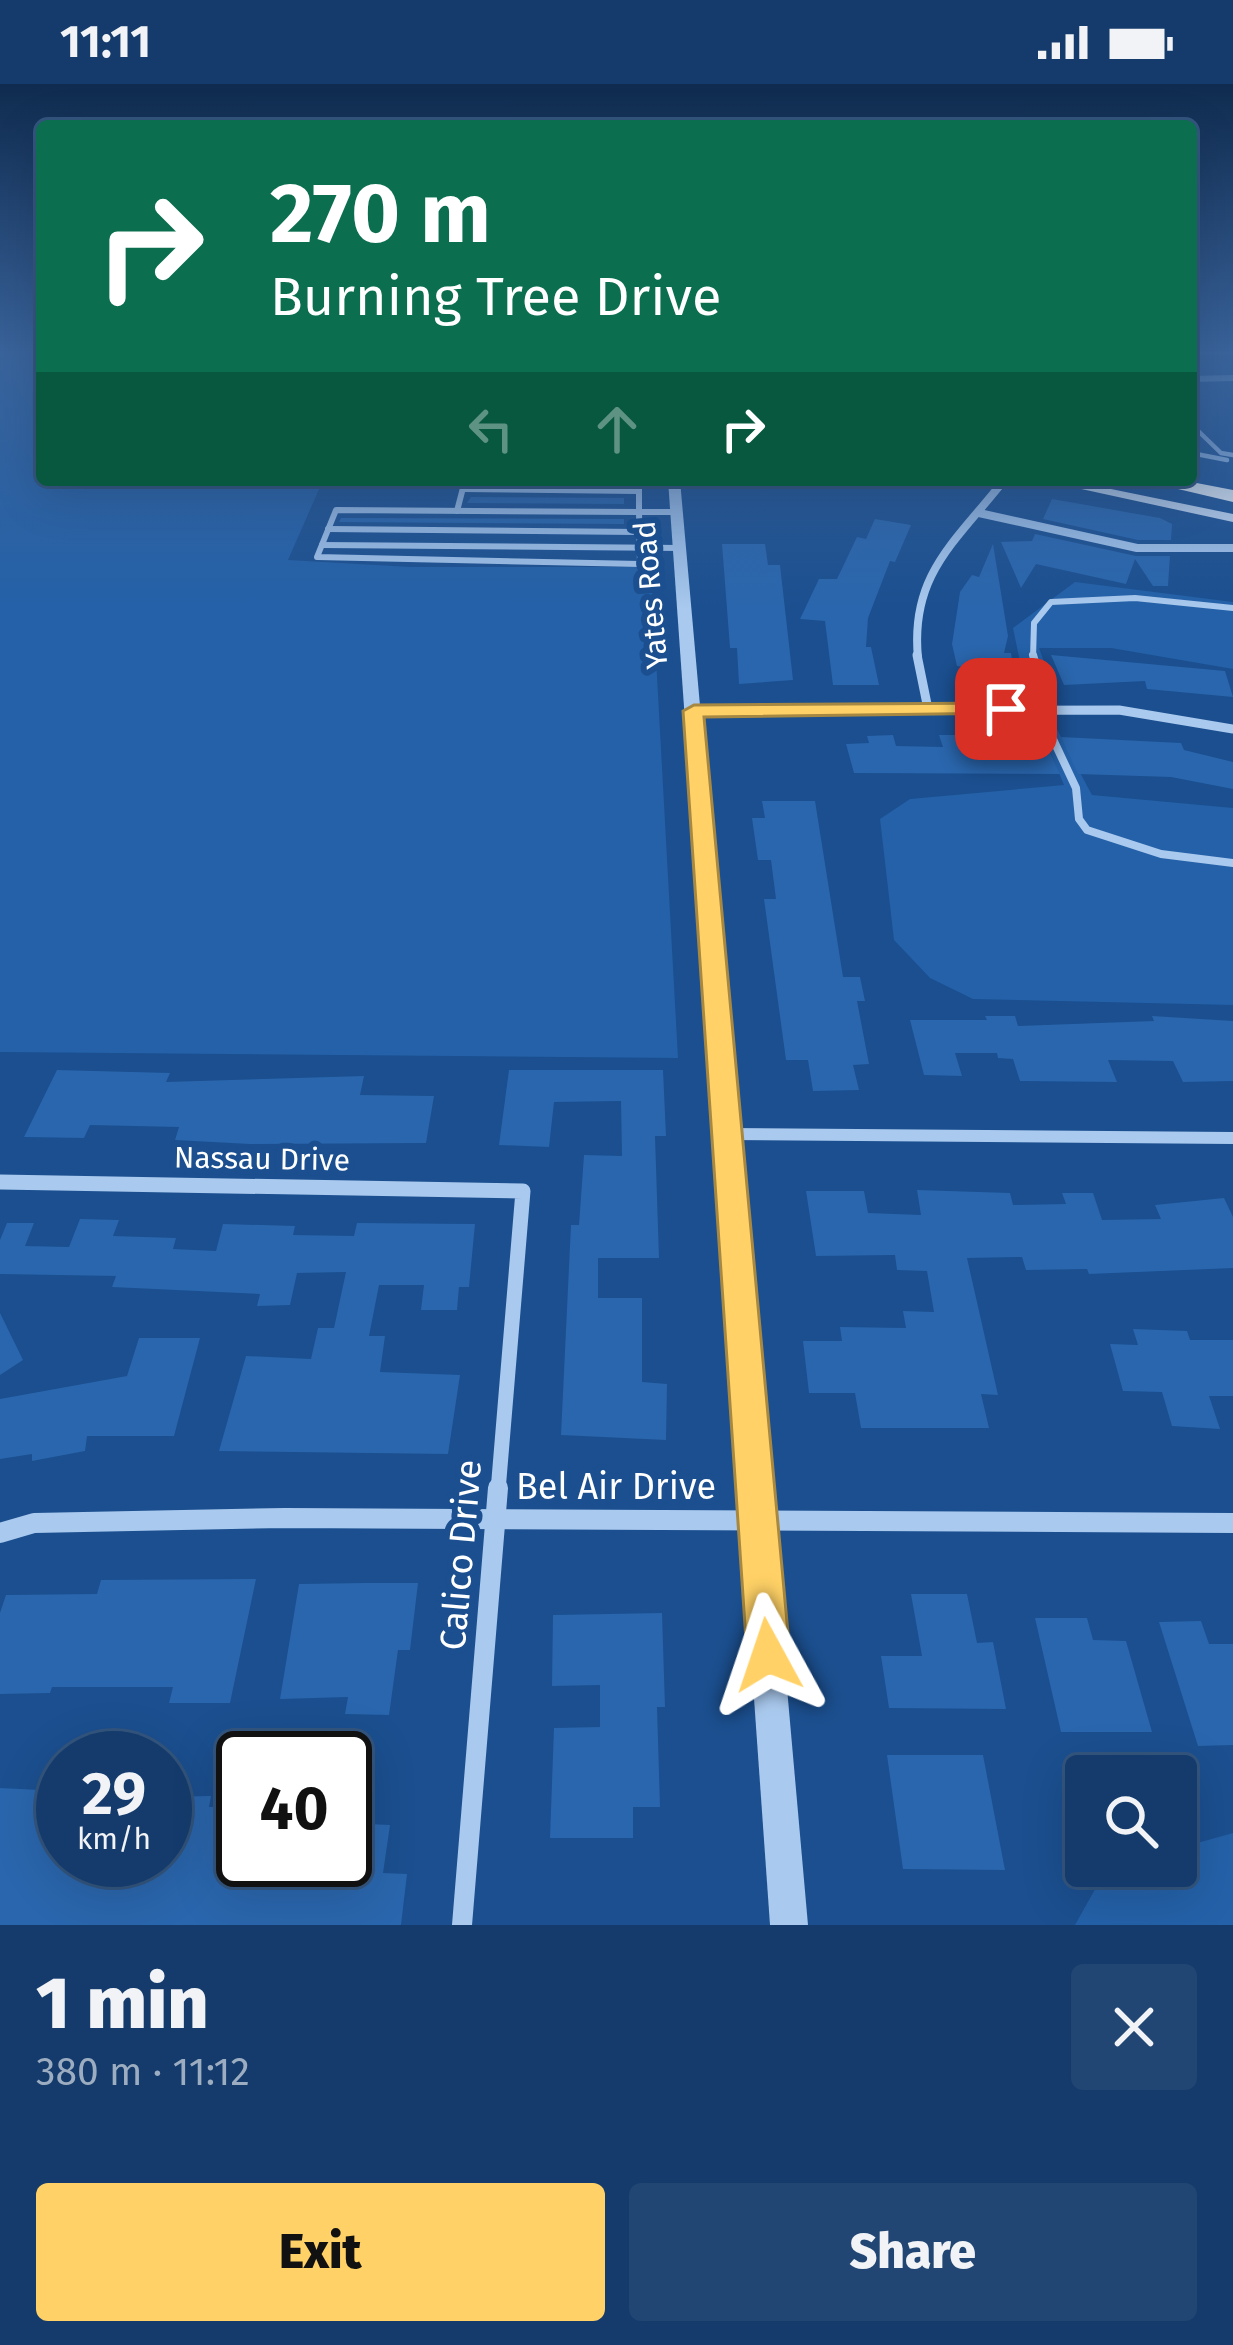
<!DOCTYPE html>
<html lang="en">
<head>
<meta charset="utf-8">
<style>
  :root { --surface:#143b6b; --page:#214673; --text:#f1f3f6; --muted:#9dadc1; --line:#33557e; --accent:#ffd166 }
  body { margin:0; font-family:"Fira Sans",sans-serif; background:var(--page); color:var(--text); height:100vh; display:flex; flex-direction:column; font-size:45px; white-space:nowrap }
  * { box-sizing:border-box; margin:0 }
  p { font-size:39px; color:var(--muted) }
  .icon { flex:none; width:66px; height:66px; fill:none; stroke:currentColor; stroke-width:2; stroke-linecap:round; stroke-linejoin:round }
  .map { position:relative; height:1841px; overflow:hidden }
  .drawer { display:flex; flex-direction:column; background:var(--surface); flex:1 }
  .drawer>* { flex:none }
  .top-card { position:absolute; left:36px; top:36px; width:1161px; height:366px; border-radius:12px; box-shadow:0 12px 48px #0002,0 0 0 3px var(--line); background:#0b6e4f; color:#fff; overflow:hidden }
  .fabs { position:absolute; left:1065px; top:1671px; display:grid; gap:24px }
  .fabs a { display:grid; place-items:center; width:132px; height:132px; border-radius:12px; background:var(--surface); box-shadow:0 12px 48px #0002,0 0 0 3px var(--line); font-size:60px }
  .speed { position:absolute; left:36px; top:1647px; display:flex; gap:24px; font-size:60px; font-weight:700; text-align:center }
  .speed>* { display:grid; place-content:center; width:156px; height:156px; border-radius:50%; background:var(--surface); box-shadow:0 12px 48px #0002,0 0 0 3px var(--line); line-height:1 }
  .speed small { font-size:30px; font-weight:400 }
  .speed .limit { border:6px solid #111; border-radius:18px; background:#fff; color:#111 }
  .pin { position:absolute; display:grid; place-items:center; width:102px; height:102px; color:#fff; margin:-51px; border-radius:24px; box-shadow:0 6px 18px #0006 }
  .me { position:absolute; width:132px; margin:-66px; rotate:355deg; stroke-linejoin:round; filter:drop-shadow(0 0 9px #0008) }
  .turn { display:flex; align-items:center; gap:42px; height:252px; padding:0 36px; font-size:54px }
  .turn .icon { width:156px; height:156px; stroke-width:2.5 }
  .turn b { display:block; font-size:84px; line-height:102px }
  .lanes { display:flex; align-items:center; height:114px; padding:0 36px; background:#0003; justify-content:center; gap:60px; direction:ltr }
  .lanes .off { opacity:.35 }
  .round { display:grid; place-items:center; flex:none; width:126px; height:126px; border-radius:12px; background:var(--page) }
  .summary { display:flex; align-items:center; justify-content:space-between; height:204px; padding:0 36px }
  h1 { font-size:72px; font-weight:800; line-height:90px }
  .primary-button { display:flex; gap:24px; margin-top:auto; padding:24px 36px }
  .primary-button a { flex:1; height:138px; border-radius:12px; background:var(--accent); color:#111; font-size:48px; font-weight:800; line-height:138px; text-align:center }
  .primary-button a+a { background:var(--page); color:var(--text) }
  .status { display:flex; justify-content:space-between; align-items:center; height:84px; padding:0 60px; background:var(--surface); direction:ltr }
  .status svg { height:33px; fill:currentColor }
  .map>svg:first-child { display:block }
  .green { fill:#2461a8 }
  .building { fill:#2a66ad }
  .lines { fill:none; stroke-linecap:round; stroke-linejoin:round }
  .service-far2 { stroke:#a9c9ee; stroke-width:4.5 }
  .service-far1 { stroke:#a9c9ee; stroke-width:6 }
  .service { stroke:#a9c9ee; stroke-width:8 }
  .minor-far5 { stroke:#a9c9ee; stroke-width:6 }
  .minor-far4 { stroke:#a9c9ee; stroke-width:8 }
  .minor-far3 { stroke:#a9c9ee; stroke-width:9 }
  .minor-far2 { stroke:#a9c9ee; stroke-width:12 }
  .minor-far1 { stroke:#a9c9ee; stroke-width:15 }
  .minor { stroke:#a9c9ee; stroke-width:20 }
  .tertiary { fill:#a9c9ee; fill-rule:evenodd }
  .secondary { fill:#d6e6fa; fill-rule:evenodd }
  .motorway { fill:#fff; fill-rule:evenodd }
  .route { fill:#ffd166; stroke:#a68842; stroke-width:3 }
  .labels { text-anchor:middle; dominant-baseline:central; stroke-width:12; stroke-linejoin:round; paint-order:stroke }
  .street-label { font-size:30px; fill:#fff; stroke:#1b4f8f }
  .near-street-label { font-size:36px; fill:#fff; stroke:#1b4f8f }
</style>
</head>
<body>
<div class="status"><b>11:11</b><svg viewBox="0 0 49 12"><path d="M0 12V9h3v3zM5 12V6h3v6zM10 12V3h3v9zM15 12V0h3v12zM26 1h20v11H26zM47 4h2v5h-2z"/></svg></div>
<div class="map">
<svg width="1233" height="1841" viewBox="0 0 1233 1841">
  <rect width="100%" height="100%" fill="#1b4f8f"/>
  <g class="green">
    <path d="M0,267h42v129h281l-35,80 123,7h240l27,491 -678,-6z"/>
    <path d="M1075,498l158,20v67l-122,-21h-72l18,49 -4,25 39,73 141,13v197l-260,-6 -43,-21 -36,-38 -14,-121 30,-20 154,-14 -37,-89 -14,-68z"/>
    <path d="M1233,1749v92h-158l32,-57 69,-2v-17z"/>
  </g>
  <g class="building">
    <path d="M471,413l153,1v6l-157,-1z"/>
    <path d="M1052,415l108,19 12,6 -1,16h-33l-95,-21z"/>
    <path d="M341,434l283,1v5l-285,-2z"/>
    <path d="M875,435l36,6 -16,37 -5,-1 -22,57 -2,29h5l8,38h-46l-8,-64 -25,-2 19,-40h18l20,-42 9,2z"/>
    <path d="M1035,450l101,22h34l-2,30h-15l-18,-27 -9,25 -90,-20 -15,24 -20,-46 31,-1z"/>
    <path d="M722,460h43l3,21h12l13,115 -54,4 -2,-36h-7z"/>
    <path d="M993,460l15,92 -4,17h7l5,31 -42,-4 -1,-12 -16,-2 -5,-22 8,-52 12,-17 7,2z"/>
    <path d="M1051,571l174,16 8,26 -86,-8 -2,-8 -81,4z"/>
    <path d="M893,651l3,11 47,1 -4,-12h26l3,8h50l-3,-6h28l17,37 -206,-1 -8,-29 23,-1 -2,-7z"/>
    <path d="M1061,653l120,6 3,7 49,12v27l-62,-12 -93,-3z"/>
    <path d="M762,717h53l28,176h17l5,24h-8l12,63 -16,1 6,25 -46,1 -5,-31h-22l-22,-161h12l-5,-39h-13l-6,-42h13z"/>
    <path d="M985,932h30l3,10 136,-5 -2,-5 81,5v60l-50,1 -10,-21 -65,-1 9,22 -97,-1 -7,-22 -15,-1 -1,-5h-42l7,23 -38,-1 -14,-55h77z"/>
    <path d="M57,986l113,3 -4,9 198,-6 -4,19 74,1 -8,47 -176,1 -75,-4 4,-13 -89,-2 -6,13 -60,-1z"/>
    <path d="M509,986h154l3,66h-11l4,122h-61v40h44v84l25,2 -1,56 -105,-5 10,-210h8l5,-70 38,1 -1,-55 -67,1 -5,45 -50,-2z"/>
    <path d="M917,1106l93,3 3,12 53,-1 -4,-11h31l9,27 59,-1 -6,-14 69,-7 9,19v51l-144,6 -2,-5 -61,1 -4,-13 -55,1 31,137 -17,-1 8,34h-128l-6,-35h-46l-6,-52h39l-2,-14 66,1 -3,-17 31,1 -7,-41 -30,-1 -2,-15 -79,1 -10,-65h58l4,22 53,2z"/>
    <path d="M80,1135l39,1 -6,16 63,2 -3,11 43,2 7,-27 72,2 -2,9 61,1 3,-13 118,1 -6,63h-10l-2,23h-36l3,-25h-45l-10,51h16l-5,36 80,3 -12,79 -229,-3 27,-95 65,3 7,-31h16l12,-56 -49,1 -7,32 -33,1 3,-12 -148,-7 4,-11 -116,-2v-34l7,-17h27l-9,23 44,1z"/>
    <path d="M0,1229l23,47 -23,15z"/>
    <path d="M1133,1245l54,2 3,9h43v56h-24l11,33 -48,-3 -10,-34 -39,-1 -13,-47 28,1z"/>
    <path d="M139,1254h61l-26,98h-87l-2,15 -53,10v-7l-32,5v-60l127,-23z"/>
    <path d="M256,1495l-26,124h-61l4,-16h-121l-2,6 -50,1v-81l6,-18 91,-1 4,-14z"/>
    <path d="M365,1499h53l-8,67h-12l-9,65 -44,-1 3,-17 -68,2 19,-115z"/>
    <path d="M911,1510h56l10,49 16,-1 13,67 -117,-1 -8,-52h41z"/>
    <path d="M662,1529l3,94h-8l3,100h-27v31h-83l4,-110 46,-1v-42l-48,1 1,-71z"/>
    <path d="M1035,1534h52l6,22 33,1 26,91h-91z"/>
    <path d="M1201,1537l8,23h24v101l-35,1 -39,-124z"/>
    <path d="M887,1671h96l22,115 -102,-1z"/>
    <path d="M42,1700l21,1v75h102v-63l46,-1 -2,11h34v53h102v-37l45,2 -7,48 24,1 -6,51h-401v-137l40,2z"/>
  </g>
  <g class="lines">
    <g class="service-far2">
      <path d="M1191,268h42"/>
      <path d="M1191,340l30,29 12,2"/>
      <path d="M1191,369l36,7"/>
      <path d="M639,396v7"/>
      <path d="M463,403l2,-7"/>
    </g>
    <g class="service-far1">
      <path d="M639,400v28"/>
      <path d="M463,405l176,2"/>
      <path d="M336,426l303,2 1,52 -323,-7z"/>
      <path d="M457,427l7,-27"/>
      <path d="M639,428h39"/>
      <path d="M328,445l311,3"/>
      <path d="M322,461l359,3"/>
      <path d="M1033,574l1,-35 17,-21 84,-4 98,10"/>
    </g>
    <g class="service">
      <path d="M1033,571l13,44"/>
      <path d="M1044,636l32,68 3,31 8,11 74,24 72,9"/>
    </g>
    <path class="minor-far5" d="M999,403l6,-7"/>
    <g class="minor-far4">
      <path d="M979,429l158,35h96"/>
      <path d="M918,574c-8,-82 36,-115 83,-174"/>
    </g>
    <g class="minor-far3">
      <path d="M917,571l11,54"/>
      <path d="M694,627l425,-1 114,19"/>
    </g>
    <path class="minor-far2" d="M727,1050l506,4"/>
    <path class="minor-far1" d="M0,1098l523,9 -25,300"/>
    <g class="minor">
      <path d="M0,1449l34,-10 251,-5 948,5"/>
      <path d="M462,1841l36,-437"/>
    </g>
    <g class="tertiary">
      <path d="M1233,291v6l-42,1v-6z"/>
      <path d="M668,396h12l128,1445h-38z"/>
    </g>
    <path class="secondary" d="M1040,396h27l166,34v8z"/>
    <path class="motorway" d="M1140,396h41l52,10v12z"/>
  </g>
  <linearGradient id="sky" x2="0" y2="1"><stop stop-color="#0f2b4f"/><stop offset="0.51" stop-color="#39639b"/><stop offset="1" stop-color="#39639b" stop-opacity="0"/></linearGradient>
  <rect width="1233" height="525" fill="url(#sky)"/>
  <path class="route" d="M1006,619l7,2v8l-309,4 86,938 -7,15 -15,6 -15,-6 -6,-15 -64,-944 11,-6z"/>
  <g class="labels">
    <g class="street-label">
      <text transform="translate(651 511) rotate(-95)">Yates Road</text>
      <text transform="translate(262 1075) rotate(1)">Nassau Drive</text>
    </g>
    <g class="near-street-label">
      <text x="616" y="1403">Bel Air Drive</text>
      <text transform="translate(461 1471) rotate(-85)">Calico Drive</text>
    </g>
  </g>
</svg>
<div class="fabs">
<a><svg class="icon" aria-label="search" viewBox="0 0 24 24"><circle cx="10" cy="10" r="6"/><path d="M15 15l6 6"/></svg></a>
</div>
<div class="speed"><div>29<small>km/h</small></div><div class="limit">40</div></div>
<div class="pin" style="left:1006px;top:625px;background:#d93025"><svg class="icon" aria-label="arrive" viewBox="0 0 24 24"><path d="M6 21V4h12l-3 4 3 4H6"/></svg></div>
<svg class="me" style="left:768px;top:1571px" viewBox="-20 -20 40 40"><path d="M0-17L14 15 0 8-14 15z" fill="#ffd166" stroke="#fff" stroke-width="4"/></svg>
<div class="top-card">
<div class="turn"><svg class="icon" aria-label="right" viewBox="0 0 24 24"><path d="M7 20v-9h11M14 6l5 5-5 5"/></svg><div><b>270 m</b>Burning Tree Drive</div></div>
<div class="lanes"><svg class="icon off" aria-label="left" viewBox="0 0 24 24"><path d="M17 20v-9H6M10 6l-5 5 5 5"/></svg><svg class="icon off" aria-label="ahead" viewBox="0 0 24 24"><path d="M12 20V5M6 11l6-6 6 6"/></svg><svg class="icon" aria-label="right" viewBox="0 0 24 24"><path d="M7 20v-9h11M14 6l5 5-5 5"/></svg></div>
</div>
</div>
<section class="drawer">
<div class="summary"><div><h1>1 min</h1><p>380 m · 11:12</p></div><a class="round"><svg class="icon" aria-label="close" viewBox="0 0 24 24"><path d="M6 6l12 12M18 6L6 18"/></svg></a></div>
<div class="primary-button"><a>Exit</a><a>Share</a></div>
</section>
</body>
</html>
